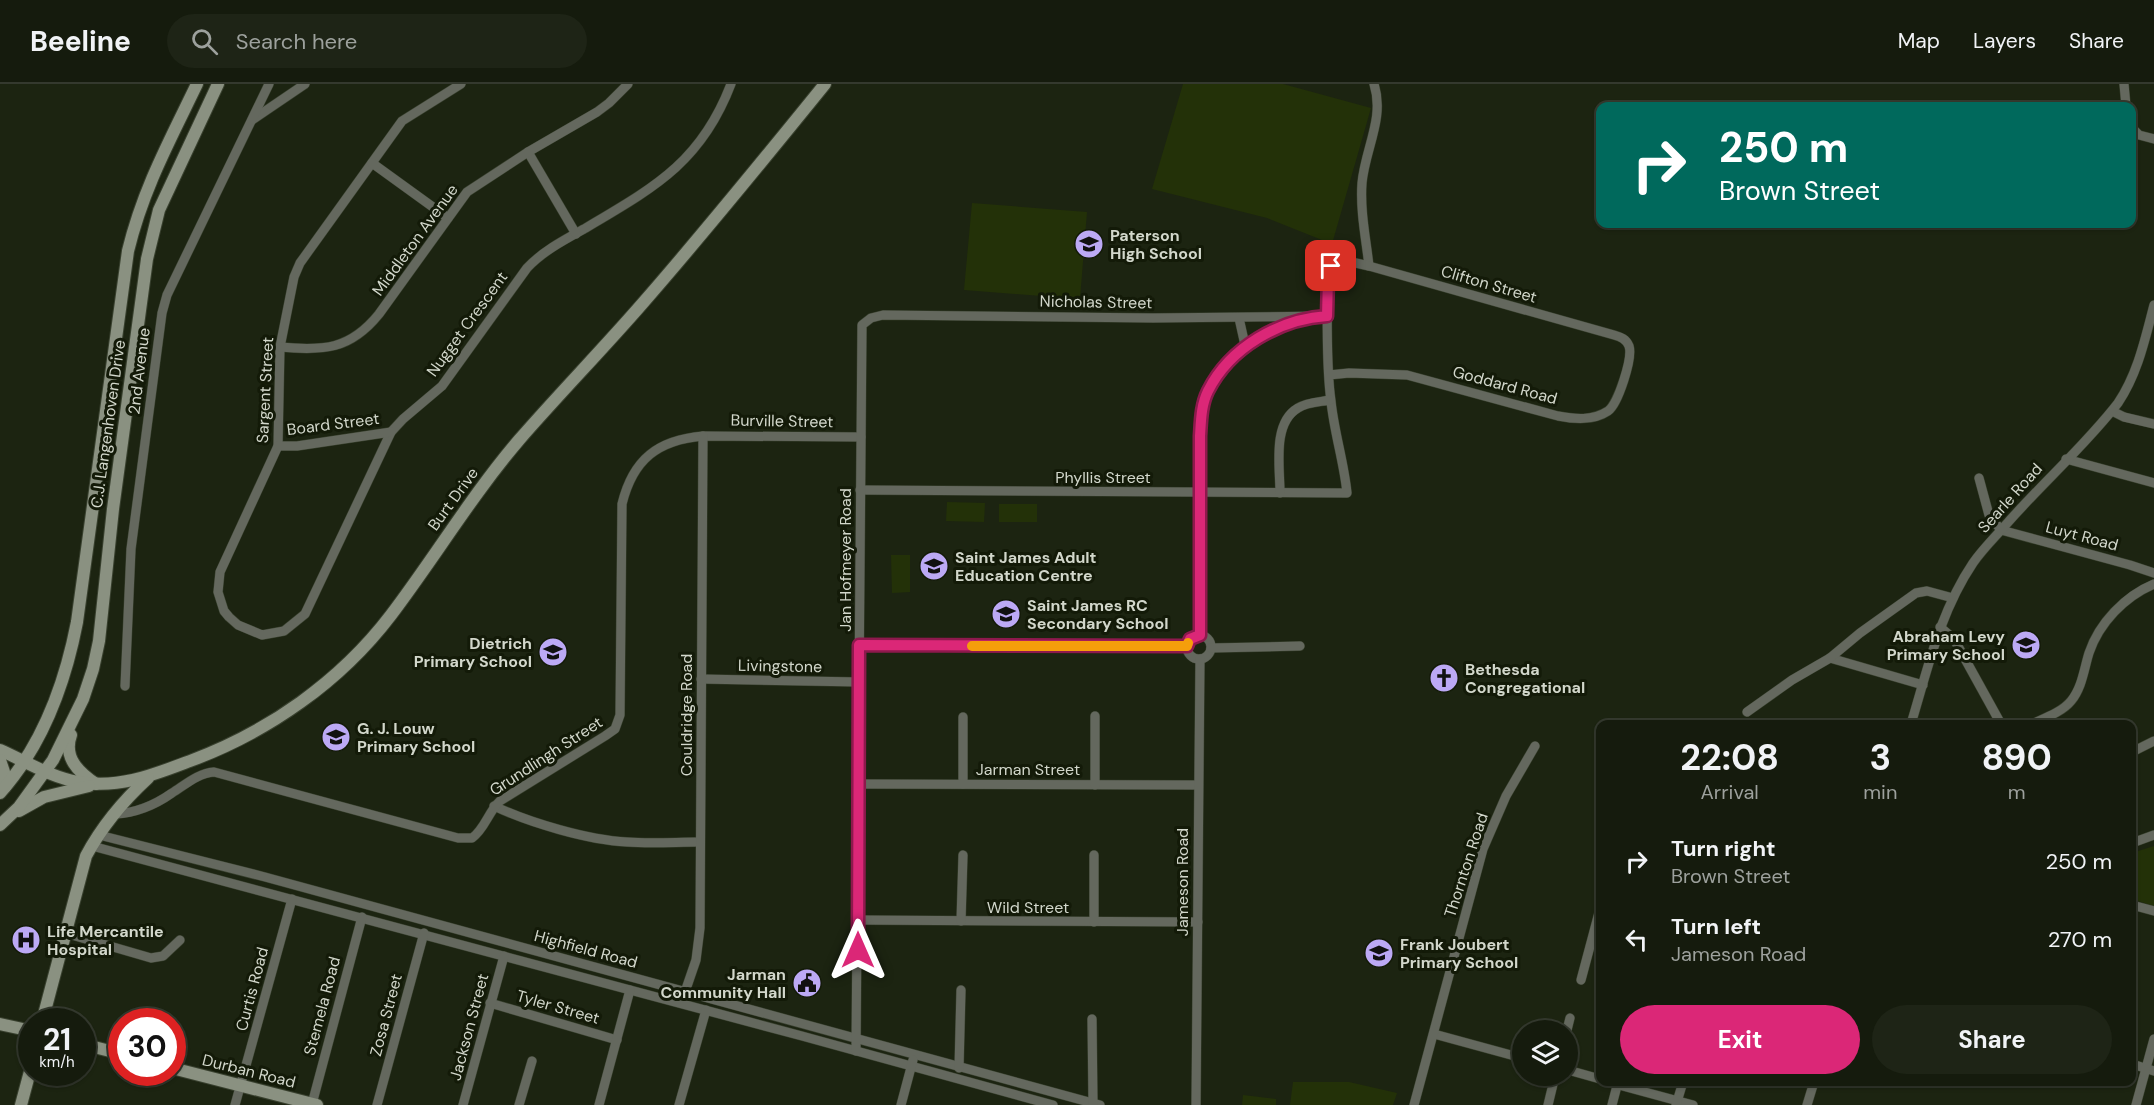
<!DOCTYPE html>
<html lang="en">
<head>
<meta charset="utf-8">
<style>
  :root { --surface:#151b0d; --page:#1e2416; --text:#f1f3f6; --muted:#9da19d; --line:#34392e; --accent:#db2777 }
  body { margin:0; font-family:"DM Sans",sans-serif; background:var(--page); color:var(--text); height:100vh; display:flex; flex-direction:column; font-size:22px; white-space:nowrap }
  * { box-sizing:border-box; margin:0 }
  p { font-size:20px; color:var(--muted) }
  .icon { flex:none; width:33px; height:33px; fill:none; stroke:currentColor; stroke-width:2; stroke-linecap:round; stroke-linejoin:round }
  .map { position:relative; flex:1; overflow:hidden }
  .details { position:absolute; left:1596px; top:636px; width:540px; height:366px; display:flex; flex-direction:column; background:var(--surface); border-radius:12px; box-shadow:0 2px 4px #0004,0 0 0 2px var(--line) }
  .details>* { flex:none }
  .hud { position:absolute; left:1596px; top:18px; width:540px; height:126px; border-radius:12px; box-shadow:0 2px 4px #0004,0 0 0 2px var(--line); background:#00695c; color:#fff; overflow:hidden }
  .tools { position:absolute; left:1512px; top:936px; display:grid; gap:12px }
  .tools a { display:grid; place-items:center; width:66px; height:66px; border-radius:50%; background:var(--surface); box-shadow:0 2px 4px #0004,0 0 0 2px var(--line); font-size:30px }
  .speed { position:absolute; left:18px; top:924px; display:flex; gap:12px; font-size:30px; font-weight:700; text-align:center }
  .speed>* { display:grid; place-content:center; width:78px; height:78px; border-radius:50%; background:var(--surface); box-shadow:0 2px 4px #0004,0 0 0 2px var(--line); line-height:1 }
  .speed small { font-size:15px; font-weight:400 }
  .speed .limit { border:9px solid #d22; background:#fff; color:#111 }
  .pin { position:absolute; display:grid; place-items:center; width:51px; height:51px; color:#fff; margin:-26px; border-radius:12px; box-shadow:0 3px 9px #0006 }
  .me { position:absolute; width:66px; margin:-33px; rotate:0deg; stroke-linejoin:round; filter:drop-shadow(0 0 4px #0008) }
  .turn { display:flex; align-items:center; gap:21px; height:126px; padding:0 24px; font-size:27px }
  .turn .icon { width:78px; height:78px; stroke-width:2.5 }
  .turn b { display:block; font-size:42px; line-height:51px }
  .eta { display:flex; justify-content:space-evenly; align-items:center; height:102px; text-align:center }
  .eta b { font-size:36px; font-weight:700; line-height:42px }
  .action { display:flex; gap:12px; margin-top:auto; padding:12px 24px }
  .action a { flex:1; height:69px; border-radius:36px; background:var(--accent); color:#fff; font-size:24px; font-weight:700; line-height:69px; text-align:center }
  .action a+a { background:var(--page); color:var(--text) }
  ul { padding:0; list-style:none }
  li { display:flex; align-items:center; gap:18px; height:78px; padding:0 24px }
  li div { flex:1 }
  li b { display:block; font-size:22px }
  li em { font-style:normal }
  header { display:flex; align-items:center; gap:36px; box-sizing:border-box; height:84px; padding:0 30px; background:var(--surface); border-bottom:2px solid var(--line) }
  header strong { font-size:28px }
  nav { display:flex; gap:33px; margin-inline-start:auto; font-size:21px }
  .search { width:420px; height:54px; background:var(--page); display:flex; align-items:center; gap:15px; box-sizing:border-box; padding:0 21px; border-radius:33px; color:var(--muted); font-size:22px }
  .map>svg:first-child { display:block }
  .green { fill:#233108 }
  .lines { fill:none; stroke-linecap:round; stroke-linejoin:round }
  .street-casing { stroke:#39412f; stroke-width:10 }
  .secondary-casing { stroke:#39412f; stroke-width:14 }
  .street { stroke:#64685e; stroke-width:9 }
  .secondary { stroke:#8a9181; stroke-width:12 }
  .route-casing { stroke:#8e194d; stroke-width:15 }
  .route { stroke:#db2777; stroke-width:10 }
  .slow { stroke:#f59e0b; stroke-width:10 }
  .labels { text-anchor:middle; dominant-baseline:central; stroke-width:6; stroke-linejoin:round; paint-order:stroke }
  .poi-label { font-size:16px; font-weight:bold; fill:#d2d7cb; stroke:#131a08; text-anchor:start }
  .street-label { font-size:16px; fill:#d2d7cb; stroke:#131a08 }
</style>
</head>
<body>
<header>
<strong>Beeline</strong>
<div class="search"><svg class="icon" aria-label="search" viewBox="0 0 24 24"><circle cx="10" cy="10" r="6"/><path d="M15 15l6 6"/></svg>Search here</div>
<nav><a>Map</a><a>Layers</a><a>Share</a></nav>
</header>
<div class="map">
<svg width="2154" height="1021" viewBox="0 0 2154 1021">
  <rect width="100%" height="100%" fill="#1c2411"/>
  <g class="green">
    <path d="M1183,0h100l88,24 -39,136 -65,-26 -115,-29z"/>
    <path d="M972,119l115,9 -7,87 -116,-9z"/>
    <path d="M947,418l38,1 -1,19 -38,-1z"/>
    <rect x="999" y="420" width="38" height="18"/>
    <path d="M891,471h19v37l-18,1z"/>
    <path d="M2154,762v60l-22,-7v-46z"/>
    <path d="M1293,998h56l48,11 -4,12h-103z"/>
    <path d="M1243,1011l33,4v6h-34z"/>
  </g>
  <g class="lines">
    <g class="street-casing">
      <g id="street">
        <path d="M461,0l-59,37 -102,142 -6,14 -14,70 -2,99 -58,126 -2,20 6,19 5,6 9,8 24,10 22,-4 21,-17 86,-182 12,-13 39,-33 85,-118c16,-17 37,-28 57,-39 69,-41 117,-66 147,-145"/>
        <path d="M2124,0l2,22"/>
        <path d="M252,36l53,-36"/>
        <path d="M2132,44l7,7 15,4"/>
        <path d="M528,68l48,82"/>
        <path d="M372,79l76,55"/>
        <path d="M1369,182c-3,-27 -9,-55 -7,-83 3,-34 23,-65 12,-99"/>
        <path d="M1239,234l6,27"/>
        <path d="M280,263c43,4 70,3 99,-33l88,-122 61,-40 69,-40 12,-9 19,-19"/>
        <path d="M2112,327l12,6 30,7"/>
        <path d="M278,362h19l94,-14"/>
        <path d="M2066,375l88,24"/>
        <path d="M1979,394l10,37 12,15 129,35 24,8"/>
        <path d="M860,406l487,3c-3,-31 -13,-61 -16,-92 -3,-21 -8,-125 3,-138l13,-2 22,5 245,69c7,2 12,4 15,11 4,12 -11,58 -21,65 -15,10 -34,8 -50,5l-151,-41 -58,-2 -20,2"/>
        <path d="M1280,409c0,-26 -8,-70 18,-85 9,-6 22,-6 32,-8"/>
        <path d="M1940,543l14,12 47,85"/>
        <path d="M1200,551v-199c5,-73 41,-92 104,-117"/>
        <circle cx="1199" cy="563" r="12"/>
        <path d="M859,562h328"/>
        <path d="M1211,564l89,-2"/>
        <path d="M1830,574l93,27"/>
        <path d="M701,595l158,3"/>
        <path d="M125,602l6,-137 31,-236 5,-18 102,-211"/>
        <path d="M1747,628l45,-32 38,-22 30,-25 56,-40 11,-2 26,7"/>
        <path d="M963,633v67"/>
        <path d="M1911,640c17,-56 29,-112 62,-161 9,-13 20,-24 30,-35 37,-43 81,-81 115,-125 20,-30 27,-64 36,-98"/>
        <path d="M2032,640c13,-6 30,-12 39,-23 11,-13 13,-32 18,-48 10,-30 36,-57 65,-69"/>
        <path d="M2132,668l22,-11"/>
        <path d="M858,700l339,1"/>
        <path d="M1095,701v-69"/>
        <path d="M494,722c36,17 94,34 133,36 24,2 49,0 73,0"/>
        <path d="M115,730c21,-1 40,-9 57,-21 13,-8 26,-20 42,-21l244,66h14c13,-9 16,-26 28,-37l105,-65 10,-7 5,-14 2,-211c11,-45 36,-64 81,-68l158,1"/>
        <path d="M99,751l166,42 835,228"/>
        <path d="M2132,759l22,-8"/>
        <path d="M92,762l710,190 251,69"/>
        <path d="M2132,821l22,6"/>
        <path d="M858,836l340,2"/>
        <path d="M961,837l2,-66"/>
        <path d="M1094,838v-67"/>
        <path d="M65,849l86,25 12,-2 17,-16"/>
        <path d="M1581,896l19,-71"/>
        <path d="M685,908l11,-32 4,-32 3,-492"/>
        <path d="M490,919l127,37"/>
        <path d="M1092,935l1,84"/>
        <path d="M1567,946l3,-12"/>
        <path d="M1434,950l88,24"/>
        <path d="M856,967l6,-726 9,-7 12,-3 270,3 174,-2"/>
        <path d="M2132,980l22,7"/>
        <path d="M959,984l2,-78"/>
        <path d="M1568,986l32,9"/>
        <path d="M1608,998l85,23"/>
        <path d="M312,1020l50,-187"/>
        <path d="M235,1021l57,-206"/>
        <path d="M377,1021l47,-172"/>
        <path d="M463,1021l41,-149"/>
        <path d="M519,1021l13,-44"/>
        <path d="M599,1021l31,-115"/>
        <path d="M679,1021l27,-95"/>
        <path d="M901,1021l12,-45"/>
        <path d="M1196,1021l4,-446"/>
        <path d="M1414,1021l69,-256 23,-53 29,-50"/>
        <path d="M1548,1021l7,-29"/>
        <path d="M1612,1021l6,-23"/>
        <path d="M1676,1021l7,-23"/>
        <path d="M1807,1021l7,-23"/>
        <path d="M2136,1021l18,-66"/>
      </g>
    </g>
    <g class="secondary-casing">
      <g id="secondary">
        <path d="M71,651c-8,22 7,37 25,49"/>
        <path d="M0,666c25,11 52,28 79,32 40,7 74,-7 111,-21 78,-29 150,-79 201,-146 44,-58 81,-120 128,-175 40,-46 83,-90 123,-136 63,-72 123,-146 183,-220"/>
        <path d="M0,676l4,12 1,15"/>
        <path d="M0,709c43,-48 65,-109 77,-171l51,-371c15,-62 42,-111 69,-167"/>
        <path d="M19,727l25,-14 45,-11"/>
        <path d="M0,741l19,-18 34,-47 30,-61 10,-30 6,-28 14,-132 34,-250 12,-49 59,-126"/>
        <path d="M42,938l44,-166c15,-28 38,-56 62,-78"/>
        <path d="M0,940l32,7"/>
        <path d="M82,960l40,10"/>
        <path d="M172,984l145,37"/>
        <path d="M21,1021l11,-41"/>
      </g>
    </g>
    <use href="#street" class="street"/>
    <use href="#secondary" class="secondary"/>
  </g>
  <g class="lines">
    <g class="route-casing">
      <path id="route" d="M858,866l1,-305 328,1 3,-7 10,-4v-199c1,-15 1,-31 8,-45 22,-44 72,-72 119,-75l1,-39 3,-11"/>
    </g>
    <use href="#route" class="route"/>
    <path class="slow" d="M972,562h215l1,-3"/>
  </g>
  <defs>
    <g id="school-disc" transform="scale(1.5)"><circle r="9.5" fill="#bca9f5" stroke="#131a08"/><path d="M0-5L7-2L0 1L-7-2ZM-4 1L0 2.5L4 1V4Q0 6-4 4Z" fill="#111"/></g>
    <g id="university-disc" transform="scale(1.5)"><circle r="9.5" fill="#bca9f5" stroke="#131a08"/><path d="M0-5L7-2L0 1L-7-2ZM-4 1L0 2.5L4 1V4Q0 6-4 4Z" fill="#111"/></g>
    <g id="church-disc" transform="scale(1.5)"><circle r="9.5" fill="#bca9f5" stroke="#131a08"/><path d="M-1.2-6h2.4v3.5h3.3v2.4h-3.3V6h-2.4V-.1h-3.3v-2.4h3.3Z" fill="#111"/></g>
    <g id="hospital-disc" transform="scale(1.5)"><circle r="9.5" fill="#bca9f5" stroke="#131a08"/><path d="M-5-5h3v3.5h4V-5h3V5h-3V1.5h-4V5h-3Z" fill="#111"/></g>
    <g id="civic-disc" transform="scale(1.5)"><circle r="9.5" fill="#bca9f5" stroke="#131a08"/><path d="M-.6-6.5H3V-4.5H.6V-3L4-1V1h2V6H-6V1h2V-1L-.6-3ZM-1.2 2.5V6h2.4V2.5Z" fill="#111"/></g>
  </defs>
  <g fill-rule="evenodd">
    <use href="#school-disc" x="1089" y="160"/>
    <use href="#university-disc" x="934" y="482"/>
    <use href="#school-disc" x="1006" y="530"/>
    <use href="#school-disc" x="2026" y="561"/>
    <use href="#school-disc" x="553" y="568"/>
    <use href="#church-disc" x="1444" y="594"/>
    <use href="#school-disc" x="336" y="653"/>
    <use href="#hospital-disc" x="26" y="856"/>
    <use href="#school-disc" x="1379" y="869"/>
    <use href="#civic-disc" x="807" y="899"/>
  </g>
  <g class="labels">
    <g class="poi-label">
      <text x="1110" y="151">Paterson<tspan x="1110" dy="18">High School</tspan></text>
      <text x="955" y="473">Saint James Adult<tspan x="955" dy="18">Education Centre</tspan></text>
      <text x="1027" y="521">Saint James RC<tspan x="1027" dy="18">Secondary School</tspan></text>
      <text x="2005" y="552" text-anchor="end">Abraham Levy<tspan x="2005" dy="18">Primary School</tspan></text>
      <text x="532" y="559" text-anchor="end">Dietrich<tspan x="532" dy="18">Primary School</tspan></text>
      <text x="1465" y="585">Bethesda<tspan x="1465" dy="18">Congregational</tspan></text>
      <text x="357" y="644">G. J. Louw<tspan x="357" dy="18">Primary School</tspan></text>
      <text x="47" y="847">Life Mercantile<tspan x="47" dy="18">Hospital</tspan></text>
      <text x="1400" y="860">Frank Joubert<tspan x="1400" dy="18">Primary School</tspan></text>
      <text x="786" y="890" text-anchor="end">Jarman<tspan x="786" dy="18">Community Hall</tspan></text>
    </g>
    <g class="street-label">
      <text transform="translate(415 156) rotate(-54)">Middleton Avenue</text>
      <text transform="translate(1489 200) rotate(16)">Clifton Street</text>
      <text transform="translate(1096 218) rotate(1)">Nicholas Street</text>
      <text transform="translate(467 240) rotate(-54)">Nugget Crescent</text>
      <text transform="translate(139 287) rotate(-83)">2nd Avenue</text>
      <text transform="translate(1505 301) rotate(15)">Goddard Road</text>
      <text transform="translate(265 306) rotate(-87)">Sargent Street</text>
      <text transform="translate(782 337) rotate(1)">Burville Street</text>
      <text transform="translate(108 340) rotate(-82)">C.J. Langenhoven Drive</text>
      <text transform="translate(333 340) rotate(-7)">Board Street</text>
      <text x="1103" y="393">Phyllis Street</text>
      <text transform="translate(2010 414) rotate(-48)">Searle Road</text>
      <text transform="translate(453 415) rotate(-54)">Burt Drive</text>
      <text transform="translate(2082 452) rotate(15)">Luyt Road</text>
      <text transform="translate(845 476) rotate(-90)">Jan Hofmeyer Road</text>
      <text transform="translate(780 582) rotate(1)">Livingstone</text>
      <text transform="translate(686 631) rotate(-90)">Couldridge Road</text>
      <text transform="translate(546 672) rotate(-33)">Grundlingh Street</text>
      <text x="1028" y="685">Jarman Street</text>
      <text transform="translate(1466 781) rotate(-72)">Thornton Road</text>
      <text transform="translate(1182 798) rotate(-90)">Jameson Road</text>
      <text x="1028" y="823">Wild Street</text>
      <text transform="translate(586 865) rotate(15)">Highfield Road</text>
      <text transform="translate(252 905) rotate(-75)">Curtis Road</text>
      <text transform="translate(322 922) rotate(-75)">Stemela Road</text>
      <text transform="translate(558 923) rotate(16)">Tyler Street</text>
      <text transform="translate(386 931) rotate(-75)">Zosa Street</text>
      <text transform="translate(469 943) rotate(-75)">Jackson Street</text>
      <text transform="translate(249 987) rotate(14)">Durban Road</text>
    </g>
  </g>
</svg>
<div class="tools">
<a><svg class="icon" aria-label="layers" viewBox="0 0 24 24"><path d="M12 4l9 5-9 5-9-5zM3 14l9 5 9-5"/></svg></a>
</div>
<div class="speed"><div>21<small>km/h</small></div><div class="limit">30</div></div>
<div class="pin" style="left:1331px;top:182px;background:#d93025"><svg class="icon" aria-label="arrive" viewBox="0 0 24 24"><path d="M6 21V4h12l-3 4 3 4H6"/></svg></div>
<svg class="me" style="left:858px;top:866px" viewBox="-20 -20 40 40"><path d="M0-17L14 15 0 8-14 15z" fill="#db2777" stroke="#fff" stroke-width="4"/></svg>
<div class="hud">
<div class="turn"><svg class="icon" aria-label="right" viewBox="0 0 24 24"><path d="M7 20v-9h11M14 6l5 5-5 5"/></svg><div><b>250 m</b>Brown Street</div></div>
</div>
<section class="details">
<div class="eta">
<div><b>22:08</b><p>Arrival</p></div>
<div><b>3</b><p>min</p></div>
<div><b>890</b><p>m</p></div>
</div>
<ul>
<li><svg class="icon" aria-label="right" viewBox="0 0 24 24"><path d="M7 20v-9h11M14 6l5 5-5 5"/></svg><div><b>Turn right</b><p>Brown Street</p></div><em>250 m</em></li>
<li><svg class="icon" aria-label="left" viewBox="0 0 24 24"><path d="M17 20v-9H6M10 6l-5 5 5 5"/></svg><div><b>Turn left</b><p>Jameson Road</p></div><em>270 m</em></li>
</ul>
<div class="action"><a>Exit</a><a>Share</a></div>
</section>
</div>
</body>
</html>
